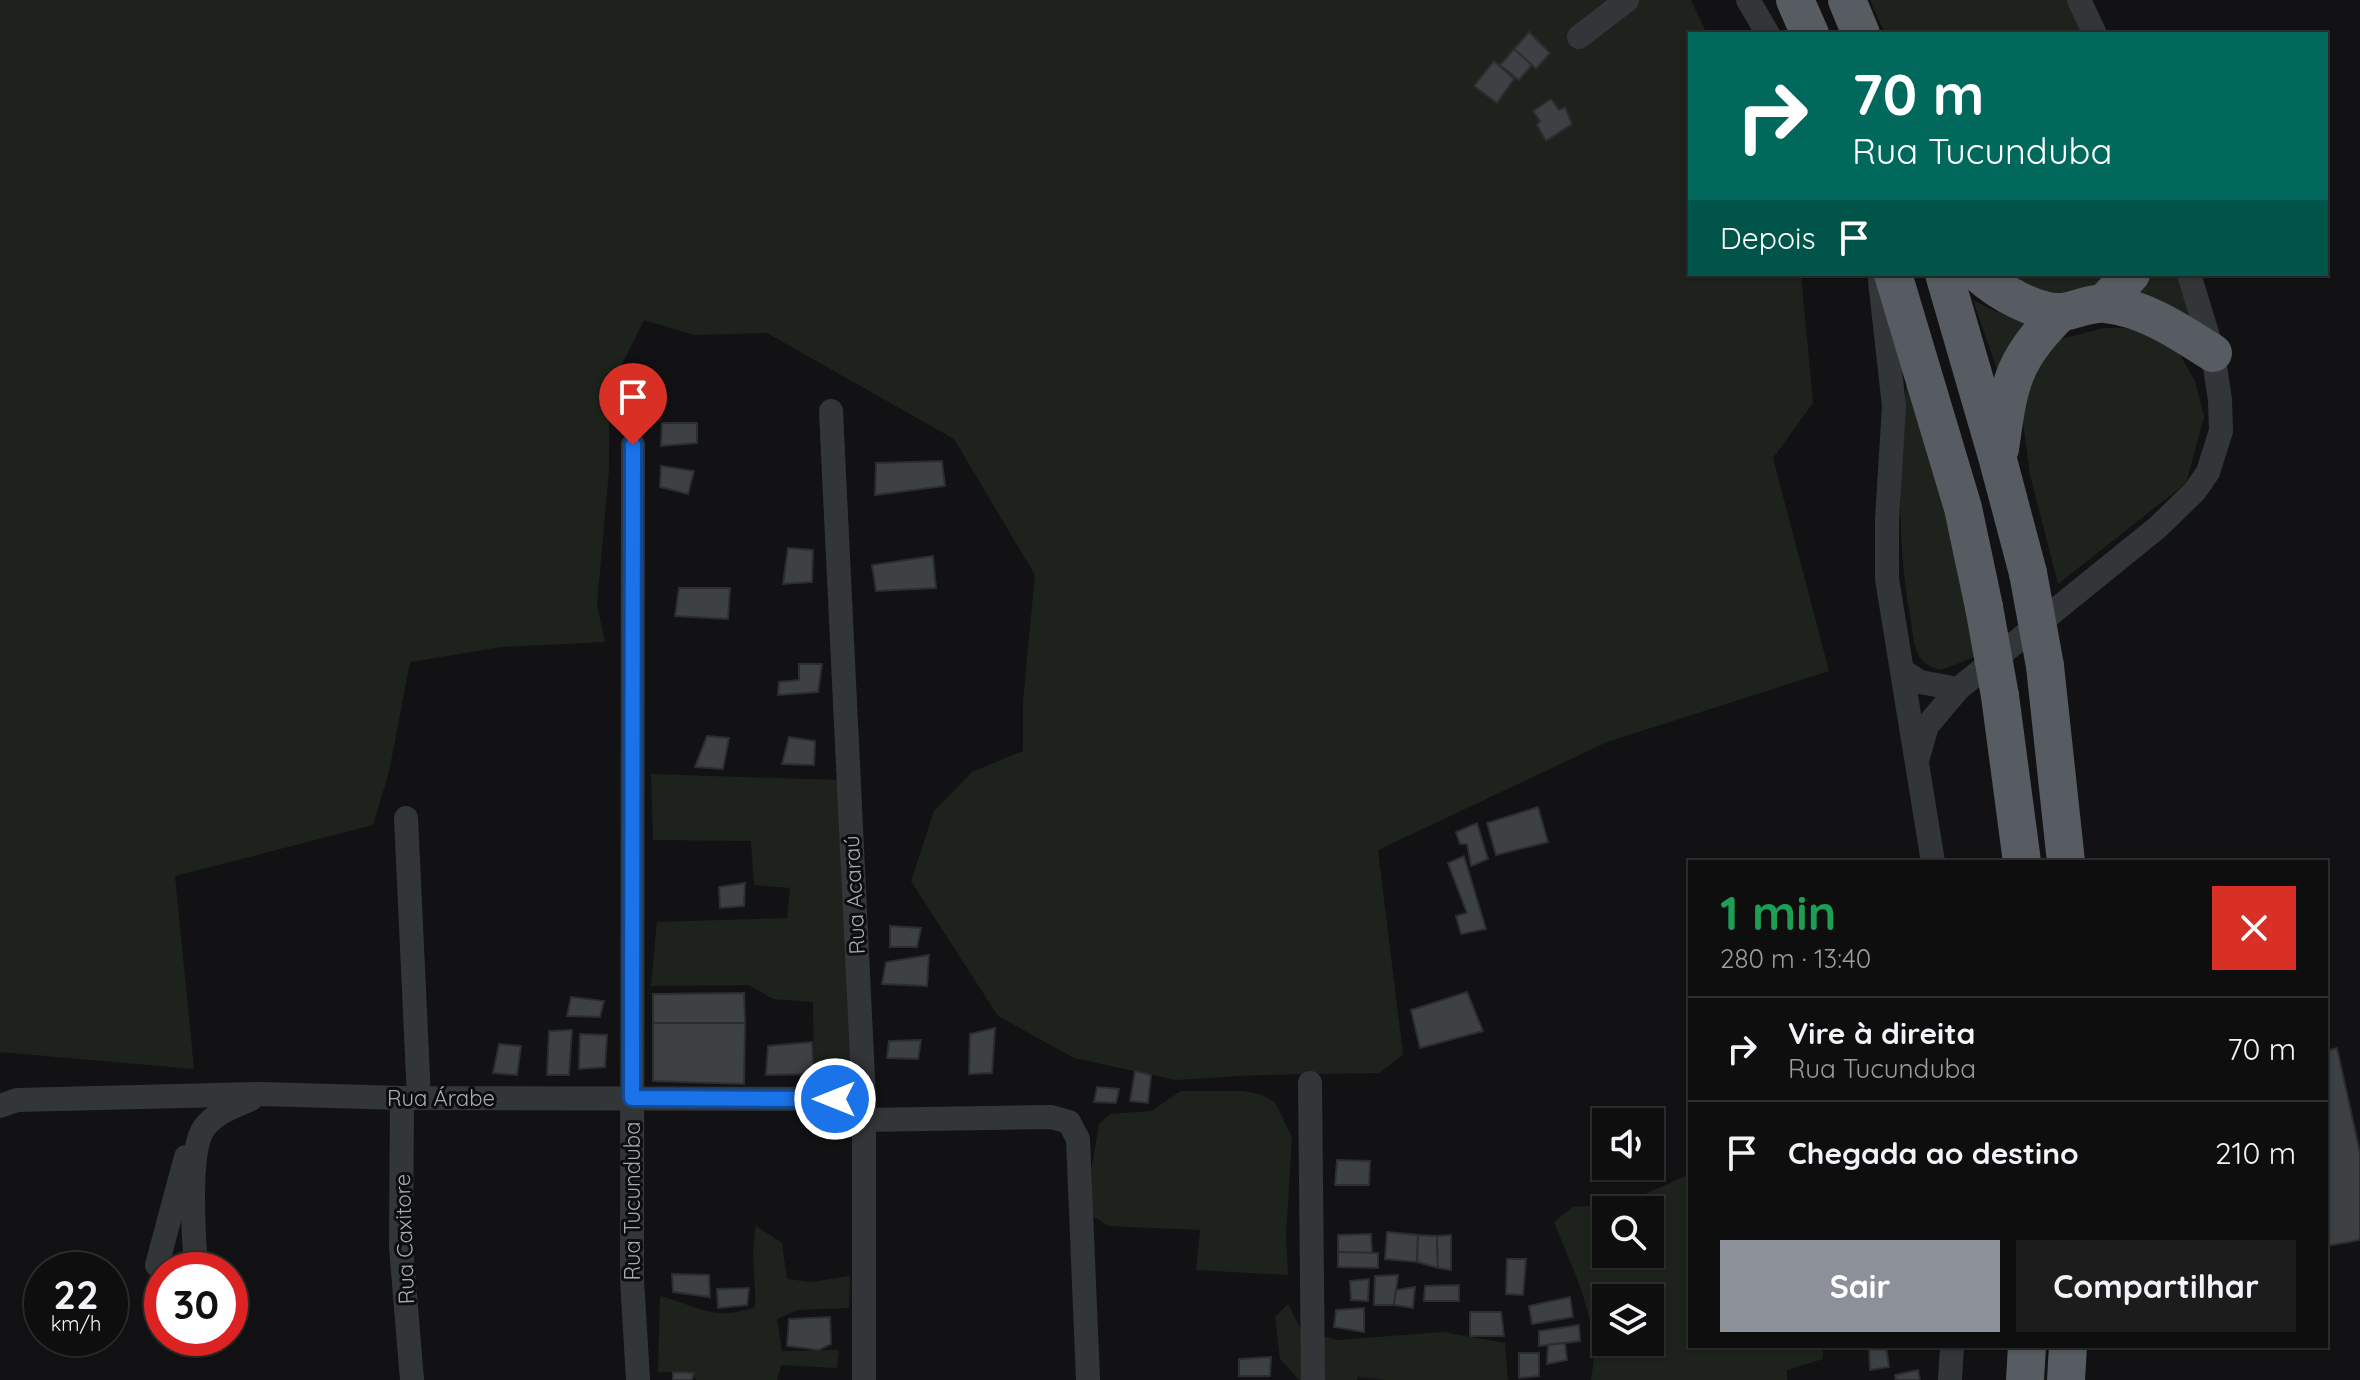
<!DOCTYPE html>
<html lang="pt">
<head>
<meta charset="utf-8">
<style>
  :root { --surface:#0e0e0f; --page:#1c1c1d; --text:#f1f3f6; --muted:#9b9c9e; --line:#2e2e2f; --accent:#8c9099 }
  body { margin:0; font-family:Quicksand,sans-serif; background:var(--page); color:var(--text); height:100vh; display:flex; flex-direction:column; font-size:30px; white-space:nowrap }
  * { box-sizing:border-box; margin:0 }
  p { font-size:26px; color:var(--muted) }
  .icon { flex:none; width:44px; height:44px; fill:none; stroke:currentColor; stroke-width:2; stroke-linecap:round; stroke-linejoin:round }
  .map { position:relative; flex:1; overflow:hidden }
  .details { position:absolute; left:1688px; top:860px; width:640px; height:488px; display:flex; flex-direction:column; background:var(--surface); border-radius:0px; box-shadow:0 2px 6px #0004,0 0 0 2px var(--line) }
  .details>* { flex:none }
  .guide { position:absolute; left:1688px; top:32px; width:640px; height:244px; border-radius:0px; box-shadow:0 2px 6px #0004,0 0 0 2px var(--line); background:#00695c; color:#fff; overflow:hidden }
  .controls { position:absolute; left:1592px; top:1108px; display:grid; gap:16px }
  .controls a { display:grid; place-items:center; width:72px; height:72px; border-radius:0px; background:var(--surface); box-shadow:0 2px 6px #0004,0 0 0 2px var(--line); font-size:40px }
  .speed { position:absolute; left:24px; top:1252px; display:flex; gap:16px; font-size:40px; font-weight:700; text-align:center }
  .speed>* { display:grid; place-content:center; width:104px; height:104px; border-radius:50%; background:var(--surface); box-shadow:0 2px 6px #0004,0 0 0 2px var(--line); line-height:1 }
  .speed small { font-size:20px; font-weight:400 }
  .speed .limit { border:12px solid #d22; background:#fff; color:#111 }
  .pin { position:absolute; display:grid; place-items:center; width:68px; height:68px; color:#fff; margin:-82px -34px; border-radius:50% 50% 50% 0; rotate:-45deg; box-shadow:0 0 8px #0007 }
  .pin .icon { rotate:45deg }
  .me { position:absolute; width:88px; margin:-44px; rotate:270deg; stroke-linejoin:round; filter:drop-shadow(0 0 6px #0008) }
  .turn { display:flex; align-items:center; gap:28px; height:168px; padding:0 32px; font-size:36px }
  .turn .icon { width:104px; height:104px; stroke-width:2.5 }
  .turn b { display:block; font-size:56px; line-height:68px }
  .then { display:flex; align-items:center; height:76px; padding:0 32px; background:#0003; gap:16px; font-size:30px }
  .round { display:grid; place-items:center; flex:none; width:84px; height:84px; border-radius:0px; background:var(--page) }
  .overview { display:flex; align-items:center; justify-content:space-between; height:136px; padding:0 32px }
  h1 { font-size:48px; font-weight:700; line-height:60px; color:#1e9e55 }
  .primary-button { display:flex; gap:16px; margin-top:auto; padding:16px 32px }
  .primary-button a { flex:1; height:92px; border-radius:0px; background:var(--accent); color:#fff; font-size:32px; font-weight:700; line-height:92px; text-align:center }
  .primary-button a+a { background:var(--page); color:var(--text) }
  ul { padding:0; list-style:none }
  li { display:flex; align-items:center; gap:24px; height:104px; padding:0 32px; border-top:2px solid var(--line) }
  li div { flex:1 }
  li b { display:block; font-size:30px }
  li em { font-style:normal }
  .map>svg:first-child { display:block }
  .green { fill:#1d231c; fill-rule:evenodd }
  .building { fill:#3e4144; stroke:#2c2d30; stroke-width:2 }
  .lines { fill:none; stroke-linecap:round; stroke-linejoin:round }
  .minor { stroke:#333639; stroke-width:24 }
  .trunk { stroke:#565c61; stroke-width:38 }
  .trunk-bridge { stroke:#565c61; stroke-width:38 }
  .route-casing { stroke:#114b97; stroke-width:20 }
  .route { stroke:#1a73e8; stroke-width:14 }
  .labels { text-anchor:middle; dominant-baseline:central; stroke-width:6; stroke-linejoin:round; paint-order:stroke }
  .street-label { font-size:22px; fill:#a2aeb5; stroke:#0d0d0e }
</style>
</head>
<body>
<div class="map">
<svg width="2360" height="1380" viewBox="0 0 2360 1380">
  <rect width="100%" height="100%" fill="#121214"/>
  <g class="green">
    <path d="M0,0h1691l16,34h-17v240h111l12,129 -40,55 56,213 -222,71 -229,108 25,205 -24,18 -123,2 -80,5 -102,-22 -76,-42 -87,-135 23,-70 38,-39 51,-21v-50l12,-126 -81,-136 -187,-106 -73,2 -50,-15 -35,70v80l-12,135 8,37 -104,5 -91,15 -21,110 -16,53 -198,51 19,193 -194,-17z"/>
    <path d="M1870,0h213l16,34h-214z"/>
    <path d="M1993,274h122l-33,21 -39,3z"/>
    <path d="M2151,274h30l12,53 -66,-24 20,-19z"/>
    <path d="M1973,300l24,12 32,7 -30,56z"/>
    <path d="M2104,328h40l32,20 19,33 9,36 -18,66 -128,101 -28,-109 -10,-75 16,-44 25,-17z"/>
    <path d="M1909,360l73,294 -41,16c-5,-2 -13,-4 -17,-8 -10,-9 -11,-28 -13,-40 -16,-87 -12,-174 -2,-262z"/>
    <path d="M651,774l187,6 17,301 -41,-7 -1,-72 -40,-3 -24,-14 -98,1 6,-64 130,-4 3,-30 -36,-3 -3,-44 -98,-1z"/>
    <path d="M1181,1091h63l18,4 13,7 17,35 -6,99 2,39 -92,-5 4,-40 -91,-4 -18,-11 1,-49 7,-42 11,-10 41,-3z"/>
    <path d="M1690,1174v172h133v13l-36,11v10h-196c11,-56 -17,-107 -37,-158l19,-15 50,-3zM1606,1210h44v44h-44zM1606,1298h44v44h-44z"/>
    <path d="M756,1226l26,17 5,36 24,3 39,-6 -1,32 -51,2 -21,9 5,32 57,-1 -2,18 -56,-3 -4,15h-81l-3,-7 -35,-1 2,-76c38,10 55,26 95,11 1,-28 -5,-54 1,-81z"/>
    <path d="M1288,1304l13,26 37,10 105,-8 62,11 3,37h-122l-28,-3 -1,3h-58l-19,-21 -5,-42z"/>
  </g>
  <g class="building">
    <path d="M1529,32l21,21 -14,16 -22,-20z"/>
    <path d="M1514,49l18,16 -13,15 -19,-15z"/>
    <path d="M1494,61l20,18 -17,24 -23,-17z"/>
    <path d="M1551,99l8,11 6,-3 7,17 -26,17 -9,-16 3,-4 -7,-10z"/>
    <path d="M662,423h35v20l-36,3z"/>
    <path d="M942,461l3,25 -70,9 1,-32z"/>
    <path d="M661,466l33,5 -6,23 -28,-7z"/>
    <path d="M788,548l25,2 -1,32 -29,2z"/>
    <path d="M933,556l3,32 -60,3 -4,-26z"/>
    <path d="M679,588h51l-2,31 -53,-3z"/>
    <path d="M799,664h23l-4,28 -40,3 1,-13 20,-2z"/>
    <path d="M707,736l22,2 -6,31 -28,-2z"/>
    <path d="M789,737l26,4 -1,24 -32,-1z"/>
    <path d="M1538,807l10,35 -52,13 -9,-32z"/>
    <path d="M1477,823l11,36 -17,7 -4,-22h-7l-4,-12z"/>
    <path d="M1464,856l22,73 -25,5 -5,-18 11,-3 -19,-50z"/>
    <path d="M745,883l-1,23 -24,2 -1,-21z"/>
    <path d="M890,926l31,2 -4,19h-27z"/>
    <path d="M929,955l-2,31 -45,-2 4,-22z"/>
    <path d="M1467,992l16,39 -63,17 -9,-38z"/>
    <path d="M744,993l1,30h-92v-29z"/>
    <path d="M571,997l33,4 -4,16 -33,-1z"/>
    <path d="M653,1023h92l-1,61 -91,-3z"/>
    <path d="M995,1028l-3,45 -23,1 1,-40z"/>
    <path d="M572,1030l-3,45h-22l2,-44z"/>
    <path d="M580,1034l27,1 -2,32 -26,2z"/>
    <path d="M921,1040l-3,19 -31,-1 2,-17z"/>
    <path d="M812,1042l2,32 -48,1 2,-29z"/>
    <path d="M499,1044l22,2 -4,29 -24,-2z"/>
    <path d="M2337,1048l23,105v87l-34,6v-195z"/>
    <path d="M1135,1071l16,4 -3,28 -18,-2z"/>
    <path d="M1097,1087l22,2 -3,14 -22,-1z"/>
    <path d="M1337,1160l33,1 -1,24h-34z"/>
    <path d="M1387,1232l31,3 -1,27 -32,-3z"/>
    <path d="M1371,1234l1,19 -34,-1v-17z"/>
    <path d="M1418,1235l19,1 1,32 -21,-6z"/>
    <path d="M1451,1235v35l-13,-2 -1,-32z"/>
    <path d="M1338,1252l40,1v15l-40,-1z"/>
    <path d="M1507,1259h19l-3,36 -17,-1z"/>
    <path d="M672,1274l37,1 1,22 -37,-5z"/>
    <path d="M1398,1275l-4,30h-20l1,-29z"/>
    <path d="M1369,1279l-1,22 -17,-1 -1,-19z"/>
    <path d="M1459,1285v16h-35l1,-15z"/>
    <path d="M1415,1287l-2,21 -19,-3 2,-15z"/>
    <path d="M749,1288l-2,17 -29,3 -1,-19z"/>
    <path d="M1570,1297l3,20 -41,7 -3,-18z"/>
    <path d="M1364,1308v24l-30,-5 2,-17z"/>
    <path d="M1470,1312h31l3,24h-34z"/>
    <path d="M830,1317l1,27 -12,6 -32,-4 2,-27z"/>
    <path d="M1579,1325l1,16 -41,5v-15z"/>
    <path d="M1565,1343l2,17 -20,4 1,-19z"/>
    <path d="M1869,1346h17l3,21 -19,3z"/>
    <path d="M1519,1353h20v23l-20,2z"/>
    <path d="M1271,1357l-1,19h-31v-17z"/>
    <path d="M1918,1370l2,10h-24l-1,-5z"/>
    <path d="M673,1372l21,1 -2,7h-19z"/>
  </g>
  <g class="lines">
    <g class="minor">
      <path d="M1748,0l20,34"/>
      <path d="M2079,0l16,34"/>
      <path d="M1579,37l48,-37"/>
      <path d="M1880,281l14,125 -7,114v59l46,283"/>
      <path d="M831,411l33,688v281"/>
      <path d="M633,445l-1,834 6,101"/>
      <path d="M1903,671l17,11 38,7"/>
      <path d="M1917,760l10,-34 31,-37 200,-162 37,-36 13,-19 13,-41 -1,-31 -7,-47 -24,-79"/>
      <path d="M406,818l13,280"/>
      <path d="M1310,1083l3,297"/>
      <path d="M402,1098l-1,149 11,133"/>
      <path d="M0,1106l17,-6 244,-6 141,4 462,1"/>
      <path d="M864,1120l187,-3 18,5 9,17 10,241"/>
      <path d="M157,1265l29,-108"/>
      <path d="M196,1270c-2,-31 -9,-118 8,-142 11,-15 31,-22 47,-29"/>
      <path d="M1950,1380l2,-34"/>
    </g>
    <g class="trunk">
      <path d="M1795,0l15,34"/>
      <path d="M1847,0l14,34"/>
      <path d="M1893,274l70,234 21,99"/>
      <path d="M1944,274l54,186 30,113"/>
      <path d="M1979,274c19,17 57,40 84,38 14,-2 28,-10 43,-8 39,4 74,28 107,49"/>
      <path d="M2104,303l27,-29"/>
      <path d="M2000,449c9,-65 12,-90 61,-137"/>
      <path d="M2045,666l21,196"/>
      <path d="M2000,696l22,166"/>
      <path d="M2025,1380l2,-34"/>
      <path d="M2066,1380l2,-34"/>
    </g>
    <g class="trunk-bridge">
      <path d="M2028,573l17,93"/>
      <path d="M1984,607l16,89"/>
    </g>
  </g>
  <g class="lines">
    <g class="route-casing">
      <path id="route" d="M633,445l-1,653 203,1"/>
    </g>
    <use href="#route" class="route"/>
  </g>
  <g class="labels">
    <g class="street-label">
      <text transform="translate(854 895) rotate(-93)">Rua Acaraú</text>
      <text x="441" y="1098">Rua Árabe</text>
      <text transform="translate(632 1201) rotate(-90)">Rua Tucunduba</text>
      <text transform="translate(404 1239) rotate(-92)">Rua Caxitore</text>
    </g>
  </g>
</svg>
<div class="controls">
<a><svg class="icon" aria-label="sound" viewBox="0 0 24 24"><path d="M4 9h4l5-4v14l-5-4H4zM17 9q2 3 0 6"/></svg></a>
<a><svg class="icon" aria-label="search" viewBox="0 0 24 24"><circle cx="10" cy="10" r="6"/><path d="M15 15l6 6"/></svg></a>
<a><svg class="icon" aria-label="layers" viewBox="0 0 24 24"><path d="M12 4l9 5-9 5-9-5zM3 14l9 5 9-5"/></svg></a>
</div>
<div class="speed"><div>22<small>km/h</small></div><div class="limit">30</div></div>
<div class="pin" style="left:633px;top:445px;background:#d93025"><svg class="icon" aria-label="arrive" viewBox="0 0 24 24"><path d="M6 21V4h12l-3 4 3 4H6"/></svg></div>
<svg class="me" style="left:835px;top:1099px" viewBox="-20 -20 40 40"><circle r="17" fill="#1a73e8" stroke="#fff" stroke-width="3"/><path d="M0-11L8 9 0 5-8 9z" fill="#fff"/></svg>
<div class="guide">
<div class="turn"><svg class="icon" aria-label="right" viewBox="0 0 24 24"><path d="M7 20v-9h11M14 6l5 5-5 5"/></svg><div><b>70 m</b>Rua Tucunduba</div></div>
<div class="then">Depois<svg class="icon" aria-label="arrive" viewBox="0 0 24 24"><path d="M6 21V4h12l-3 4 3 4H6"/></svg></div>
</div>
<section class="details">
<div class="overview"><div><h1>1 min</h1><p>280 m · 13:40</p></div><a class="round" style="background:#d93025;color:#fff"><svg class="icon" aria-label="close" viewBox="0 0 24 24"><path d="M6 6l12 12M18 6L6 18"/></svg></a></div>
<ul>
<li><svg class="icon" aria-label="right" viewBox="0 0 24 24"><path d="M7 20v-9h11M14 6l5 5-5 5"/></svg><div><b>Vire à direita</b><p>Rua Tucunduba</p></div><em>70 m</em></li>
<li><svg class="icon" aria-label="arrive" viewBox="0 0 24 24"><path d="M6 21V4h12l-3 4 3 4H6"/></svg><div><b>Chegada ao destino</b></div><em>210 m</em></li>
</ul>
<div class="primary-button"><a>Sair</a><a>Compartilhar</a></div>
</section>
</div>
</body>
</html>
